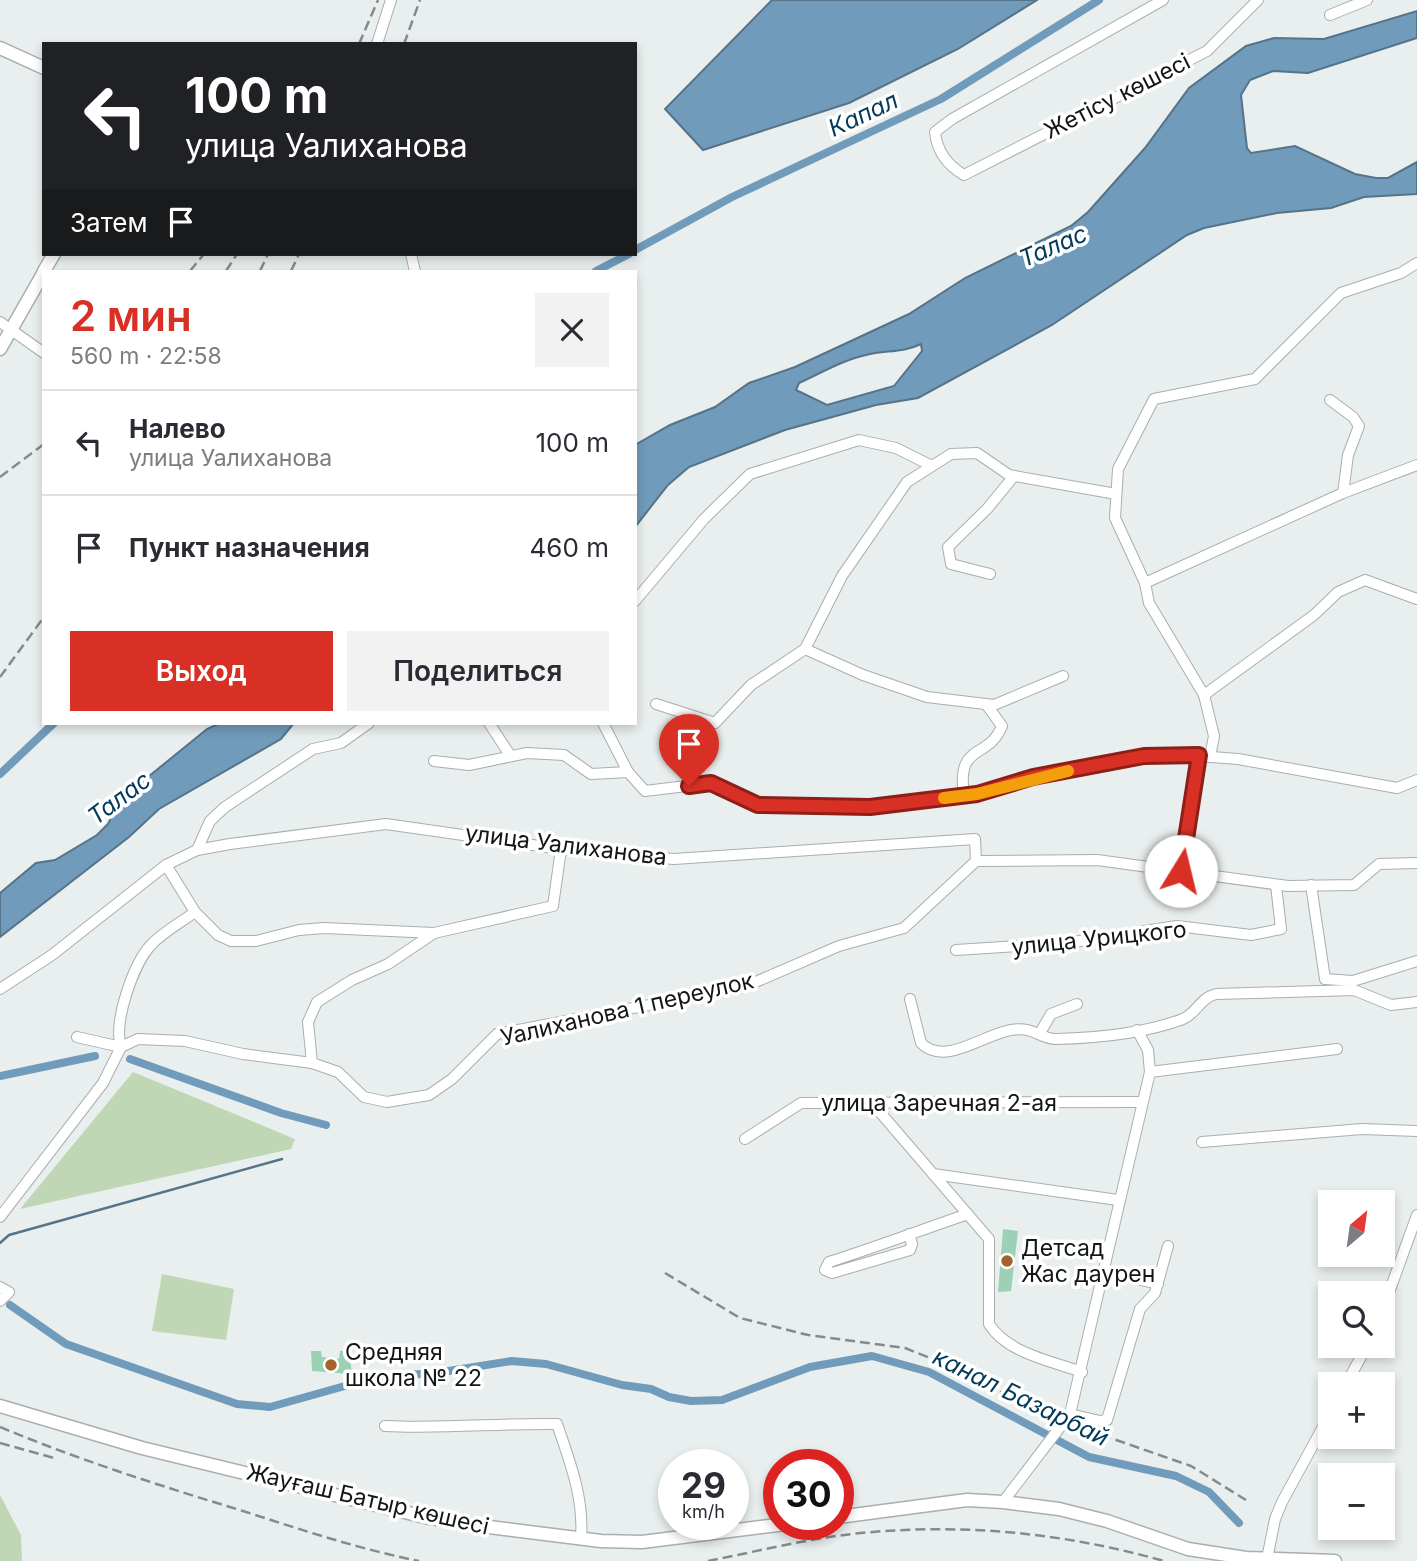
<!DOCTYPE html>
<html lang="ru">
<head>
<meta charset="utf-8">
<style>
  :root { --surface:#fff; --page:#f2f2f3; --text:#2b2b33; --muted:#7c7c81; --line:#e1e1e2; --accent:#d93025 }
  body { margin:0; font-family:Inter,sans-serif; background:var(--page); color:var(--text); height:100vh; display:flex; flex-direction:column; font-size:26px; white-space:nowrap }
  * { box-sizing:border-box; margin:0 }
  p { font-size:23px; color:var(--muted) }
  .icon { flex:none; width:38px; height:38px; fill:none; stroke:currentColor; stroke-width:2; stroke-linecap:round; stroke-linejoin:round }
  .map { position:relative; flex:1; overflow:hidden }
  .panel { position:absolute; left:42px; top:270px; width:595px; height:455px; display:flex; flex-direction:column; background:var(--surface); border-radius:0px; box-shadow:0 4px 10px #0003 }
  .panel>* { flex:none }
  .banner { position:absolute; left:42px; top:42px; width:595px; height:214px; border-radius:0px; box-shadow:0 4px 10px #0003; background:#202124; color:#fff; overflow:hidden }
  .needle { width:46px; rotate:29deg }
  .tools { position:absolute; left:1318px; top:1190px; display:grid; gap:14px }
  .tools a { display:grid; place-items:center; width:77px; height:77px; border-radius:0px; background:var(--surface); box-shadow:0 4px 10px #0003; font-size:35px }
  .speed { position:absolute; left:658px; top:1449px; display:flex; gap:14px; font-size:35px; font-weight:700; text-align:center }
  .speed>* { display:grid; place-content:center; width:91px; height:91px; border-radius:50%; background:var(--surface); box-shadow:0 4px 10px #0003; line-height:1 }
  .speed small { font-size:18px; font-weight:400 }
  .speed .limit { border:10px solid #d22; background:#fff; color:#111 }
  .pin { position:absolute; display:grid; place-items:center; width:60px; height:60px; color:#fff; margin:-72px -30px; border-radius:50% 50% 50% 0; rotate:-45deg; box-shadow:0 0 7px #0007 }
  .pin .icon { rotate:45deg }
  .me { position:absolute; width:77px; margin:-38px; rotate:9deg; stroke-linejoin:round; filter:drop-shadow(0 0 5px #0008) }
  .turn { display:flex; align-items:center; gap:24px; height:147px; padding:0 28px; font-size:32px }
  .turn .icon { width:91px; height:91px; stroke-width:2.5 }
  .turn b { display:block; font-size:49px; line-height:60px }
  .then { display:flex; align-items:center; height:66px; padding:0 28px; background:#0003; gap:14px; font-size:26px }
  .round { display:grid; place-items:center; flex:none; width:74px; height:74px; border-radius:0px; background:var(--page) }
  .overview { display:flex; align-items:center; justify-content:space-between; height:119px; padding:0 28px }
  h1 { font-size:42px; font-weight:600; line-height:52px; color:var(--accent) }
  .cta { display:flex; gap:14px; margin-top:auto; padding:14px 28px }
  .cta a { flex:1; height:80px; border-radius:0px; background:var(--accent); color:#fff; font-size:28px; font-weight:600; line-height:80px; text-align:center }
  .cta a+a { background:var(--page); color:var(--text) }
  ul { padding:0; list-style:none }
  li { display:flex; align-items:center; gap:21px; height:105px; padding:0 28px; border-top:2px solid var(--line) }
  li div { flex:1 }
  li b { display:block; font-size:26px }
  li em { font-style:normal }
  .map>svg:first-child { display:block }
  .green { fill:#bfd7b5 }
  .water { fill:#719bba; stroke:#557389; stroke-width:2; fill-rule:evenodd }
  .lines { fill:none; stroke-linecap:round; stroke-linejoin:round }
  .stream { stroke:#557389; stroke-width:2.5 }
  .canal { stroke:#719bba; stroke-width:8 }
  .building { fill:#9dd1b6 }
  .minor-casing { stroke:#a9aeae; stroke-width:12 }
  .major-casing { stroke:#a9aeae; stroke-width:15 }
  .minor { stroke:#fff; stroke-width:10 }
  .major { stroke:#fff; stroke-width:12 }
  .rail { stroke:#868a8a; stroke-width:2.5; stroke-dasharray:10 5; stroke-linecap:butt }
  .route-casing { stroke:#8d1f18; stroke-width:18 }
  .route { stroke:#d93025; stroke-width:12 }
  .slow { stroke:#f59e0b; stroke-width:12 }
  .poi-dot { fill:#a4632e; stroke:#fff; stroke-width:2.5 }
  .labels { text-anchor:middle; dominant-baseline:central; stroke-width:7; stroke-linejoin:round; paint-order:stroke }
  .street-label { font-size:23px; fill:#141616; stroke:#fff }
  .poi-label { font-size:23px; fill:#141616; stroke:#fff; text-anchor:start }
  .water-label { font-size:24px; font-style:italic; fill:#023a59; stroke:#fff }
</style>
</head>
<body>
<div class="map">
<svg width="1417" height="1561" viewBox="0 0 1417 1561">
  <rect width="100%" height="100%" fill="#e9efee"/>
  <g class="green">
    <path d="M133,1072l162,67 -4,10 -271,60z"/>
    <path d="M162,1274l72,15 -8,51 -74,-9z"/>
    <path d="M0,1495l21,40 1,26h-22z"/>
  </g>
  <g class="water">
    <path d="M772,0h265l-79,49 -109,54 -146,47 -38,-41z"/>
    <path d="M1417,11v27l-109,35 -35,-2 -23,9 -9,15 6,53 4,5 44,-7 60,28 21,4h12l29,-16v32l-53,3 -33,11 -54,5 -73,15 -17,7 -135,90 -134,73 -42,7 -91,25 -96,37 -21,18 -33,42v-82l35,-20 45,-18 34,-24 46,-16 114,-53 56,-36 106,-52 17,-14 57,-64 44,-60 57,-42 28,-8 50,1zM921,344l1,7 -28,35 -67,19 -31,-15 3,-7c22,-10 44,-23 67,-28 19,-5 37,-2 55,-11z"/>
    <path d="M220,723h74l-13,16 -122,70 -30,28 -129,100v-44l36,-30 19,-3 42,-25 11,-11 13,-25 86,-70z"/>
  </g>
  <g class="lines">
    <path class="stream" d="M0,1243l9,-8 273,-76"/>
    <g class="canal">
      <path d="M635,250l97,-53 209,-98 158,-99"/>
      <path d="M596,271l33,-17"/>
      <path d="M0,774l54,-51"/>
      <path d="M130,1059l151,54 45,12"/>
      <path d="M0,1076l95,-20"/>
      <path d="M10,1305l56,39 171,60 33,3 107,-30 59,-4 76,-12 34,3 76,21 29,4 18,8 22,4 31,-1 88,-33 62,-11 57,16 160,85 87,19 33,16 30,31"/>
    </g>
  </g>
  <g class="building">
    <path d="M1003,1229l15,2 -7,60 -13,1z"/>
    <path d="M311,1351h10l1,6 17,2 1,-8h9l3,23 -40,-3z"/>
  </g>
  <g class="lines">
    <g class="minor-casing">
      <g id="minor">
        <path d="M1163,0l-211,119 -17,13c2,20 12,33 29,43l243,-124 51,-51"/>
        <path d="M1330,15l37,-15"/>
        <path d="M377,44l14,-44"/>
        <path d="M411,254l4,17"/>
        <path d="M0,322l44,31"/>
        <path d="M1330,400l23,17 6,9 -11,29 -5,38"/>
        <path d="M990,574l-39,-10 -3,-17 39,-38 27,-33"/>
        <path d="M1145,583l198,-90 74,-28"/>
        <path d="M635,601l69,-82 46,-45 109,-34 37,8 36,18"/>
        <path d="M805,649l58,26 64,22 67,8 69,-29"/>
        <path d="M1204,695l110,-80 24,-23 27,-12 52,19"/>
        <path d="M656,704l59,19 36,-38 54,-36 37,-73 65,-94 44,-28 26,-1 32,22 107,19"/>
        <path d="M489,723l21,32"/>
        <path d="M603,723l25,49"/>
        <path d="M1210,757l4,-21 -10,-41 -55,-92 -4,-20 -30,-65 3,-49 36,-70 101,-20 86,-86 60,-20 16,-10"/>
        <path d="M434,761l35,4 58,-12 37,2 27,19 37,-2 17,19 66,-8 47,22 112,2 107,-13 56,-17 111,-21h55l39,3 159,29 20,-8"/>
        <path d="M964,796c-8,-55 24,-35 38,-70l-16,-22"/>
        <path d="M197,850l13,-29 15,-14 88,-58 28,-6 28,-20"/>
        <path d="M166,865l29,47 23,23 13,6h25l43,-11 25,-2 110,5 119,-27 8,-57"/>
        <path d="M1181,871l18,-115"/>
        <path d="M1311,885l14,94 28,2 64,-20"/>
        <path d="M956,950l111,-7 110,-17 74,9 30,-6 -5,-44"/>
        <path d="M0,989l52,-34 114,-90 31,-15 33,-6 156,-20 182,26 106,9 301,-20 1,22"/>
        <path d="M910,999l11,44c24,24 63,-9 90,-13 24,-4 28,9 45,9 41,-1 89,-6 127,-20 14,-6 17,-21 33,-25l138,-4 37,15 26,-3"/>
        <path d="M1040,1033l11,-19 26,-10"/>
        <path d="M77,1037l44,10 17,-8 47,2 58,13 69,9 26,9 26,25 23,5 42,-7 23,-16 45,-45 247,-47 95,-41 65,-18 72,-67 121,-1 191,26 66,-1 25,-21 38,-1"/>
        <path d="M312,1063l-4,-41 9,-20 35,-22 36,-16 46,-31"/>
        <path d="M1150,1072l187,-23"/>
        <path d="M872,1103l117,136v85c18,29 62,37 93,48"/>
        <path d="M745,1139l56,-36 341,-1"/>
        <path d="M1202,1142l160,-13 55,2"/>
        <path d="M933,1174l185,26"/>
        <path d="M0,1217l103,-134 18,-36c-8,-24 12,-83 30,-102 12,-13 29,-22 44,-33"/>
        <path d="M909,1234l3,10 -2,6 -78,23 -7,-3 4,-8c47,-15 92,-32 139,-48"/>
        <path d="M1102,1271l56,13"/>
        <path d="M0,1287l9,5 -9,9"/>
        <path d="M1382,1312l35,-97"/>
        <path d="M1346,1384l21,-38"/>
        <path d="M1070,1414l30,7 7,-1 33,-111 15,-16 13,-47"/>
        <path d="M385,1426c58,3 115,-3 172,-2 13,38 27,74 24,114"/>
        <path d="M1003,1502l67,-88 80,-342 -2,-22 -11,-20"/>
        <path d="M1267,1559l8,-40 7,-17 48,-88"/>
      </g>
    </g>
    <g class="major-casing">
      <g id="major">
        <path d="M0,48l44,20"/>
        <path d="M44,271l10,-17"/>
        <path d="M0,349l44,-77"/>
        <path d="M0,1406l142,42 283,69 56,9 120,15 41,1 143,-18"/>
        <path d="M838,1517l129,-17 36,2 56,7 48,12 81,28 58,9 89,3"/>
      </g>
    </g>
    <use href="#minor" class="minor"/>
    <use href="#major" class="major"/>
    <g class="rail">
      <path d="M359,44l19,-44"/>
      <path d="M404,44l16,-44"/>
      <path d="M190,271l14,-17"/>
      <path d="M226,271l11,-17"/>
      <path d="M260,271l8,-17"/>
      <path d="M291,271l8,-17"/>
      <path d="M0,477l44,-33"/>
      <path d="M0,677l44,-60"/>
      <path d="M665,1273l75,45 68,17 97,13 40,16 100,50"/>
      <path d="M1073,1425l118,41 55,34"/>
      <path d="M0,1427c79,33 161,59 243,84 59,19 116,38 176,50"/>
      <path d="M0,1443l54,15"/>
      <path d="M708,1561c51,-10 102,-23 153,-28 103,-10 204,0 303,28"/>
    </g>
  </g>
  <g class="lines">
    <g class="route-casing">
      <path id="route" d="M689,786l22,-3 47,22 112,2 107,-13 56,-17 111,-21 55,-1 -18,116"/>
    </g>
    <use href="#route" class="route"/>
    <path class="slow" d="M944,798l33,-4 91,-23"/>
  </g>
  <g class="poi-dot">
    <circle cx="1007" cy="1261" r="7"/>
    <circle cx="331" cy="1365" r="7"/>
  </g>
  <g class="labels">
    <g class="street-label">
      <text transform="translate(1117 96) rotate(-27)">Жетісу көшесі</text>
      <text transform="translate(566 845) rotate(7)">улица Уалиханова</text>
      <text transform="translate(1099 938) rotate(-6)">улица Урицкого</text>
      <text transform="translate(627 1009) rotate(-13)">Уалиханова 1 переулок</text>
      <text x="939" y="1103">улица Заречная 2-ая</text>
      <text transform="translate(368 1499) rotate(13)">Жауғаш Батыр көшесі</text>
    </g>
    <g class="poi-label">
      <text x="1021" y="1248">Детсад<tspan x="1021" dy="26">Жас даурен</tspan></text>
      <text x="345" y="1352">Средняя<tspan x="345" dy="26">школа № 22</tspan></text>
    </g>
    <g class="water-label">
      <text transform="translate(863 114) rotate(-25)">Капал</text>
      <text transform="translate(1053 246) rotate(-23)">Талас</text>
      <text transform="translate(119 798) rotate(-37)">Талас</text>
      <text transform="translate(1021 1397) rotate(26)">канал Базарбай</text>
    </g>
  </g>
</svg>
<div class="tools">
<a><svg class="needle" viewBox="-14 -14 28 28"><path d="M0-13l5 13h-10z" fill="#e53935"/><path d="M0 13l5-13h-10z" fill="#7c7c81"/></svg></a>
<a><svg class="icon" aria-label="search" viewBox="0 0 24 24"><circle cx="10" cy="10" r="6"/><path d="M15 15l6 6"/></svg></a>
<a>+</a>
<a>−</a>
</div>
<div class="speed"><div>29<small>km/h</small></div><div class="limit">30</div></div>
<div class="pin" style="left:689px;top:786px;background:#d93025"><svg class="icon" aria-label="arrive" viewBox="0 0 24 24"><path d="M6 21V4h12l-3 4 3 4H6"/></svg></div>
<svg class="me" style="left:1181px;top:871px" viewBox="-20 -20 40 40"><circle r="19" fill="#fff"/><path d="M0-13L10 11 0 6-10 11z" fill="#d93025"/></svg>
<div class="banner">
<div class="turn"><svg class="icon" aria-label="left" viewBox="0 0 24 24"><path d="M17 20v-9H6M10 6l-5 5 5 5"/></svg><div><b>100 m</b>улица Уалиханова</div></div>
<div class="then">Затем<svg class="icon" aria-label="arrive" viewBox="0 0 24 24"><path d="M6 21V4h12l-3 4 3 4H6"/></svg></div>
</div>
<section class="panel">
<div class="overview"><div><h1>2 мин</h1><p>560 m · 22:58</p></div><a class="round"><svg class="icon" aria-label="close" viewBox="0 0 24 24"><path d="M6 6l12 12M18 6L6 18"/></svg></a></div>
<ul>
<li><svg class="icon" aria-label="left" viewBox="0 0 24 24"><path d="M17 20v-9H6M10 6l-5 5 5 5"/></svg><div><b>Налево</b><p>улица Уалиханова</p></div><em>100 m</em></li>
<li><svg class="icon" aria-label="arrive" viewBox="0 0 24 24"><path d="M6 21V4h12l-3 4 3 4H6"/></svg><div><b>Пункт назначения</b></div><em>460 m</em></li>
</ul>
<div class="cta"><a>Выход</a><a>Поделиться</a></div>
</section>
</div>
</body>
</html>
